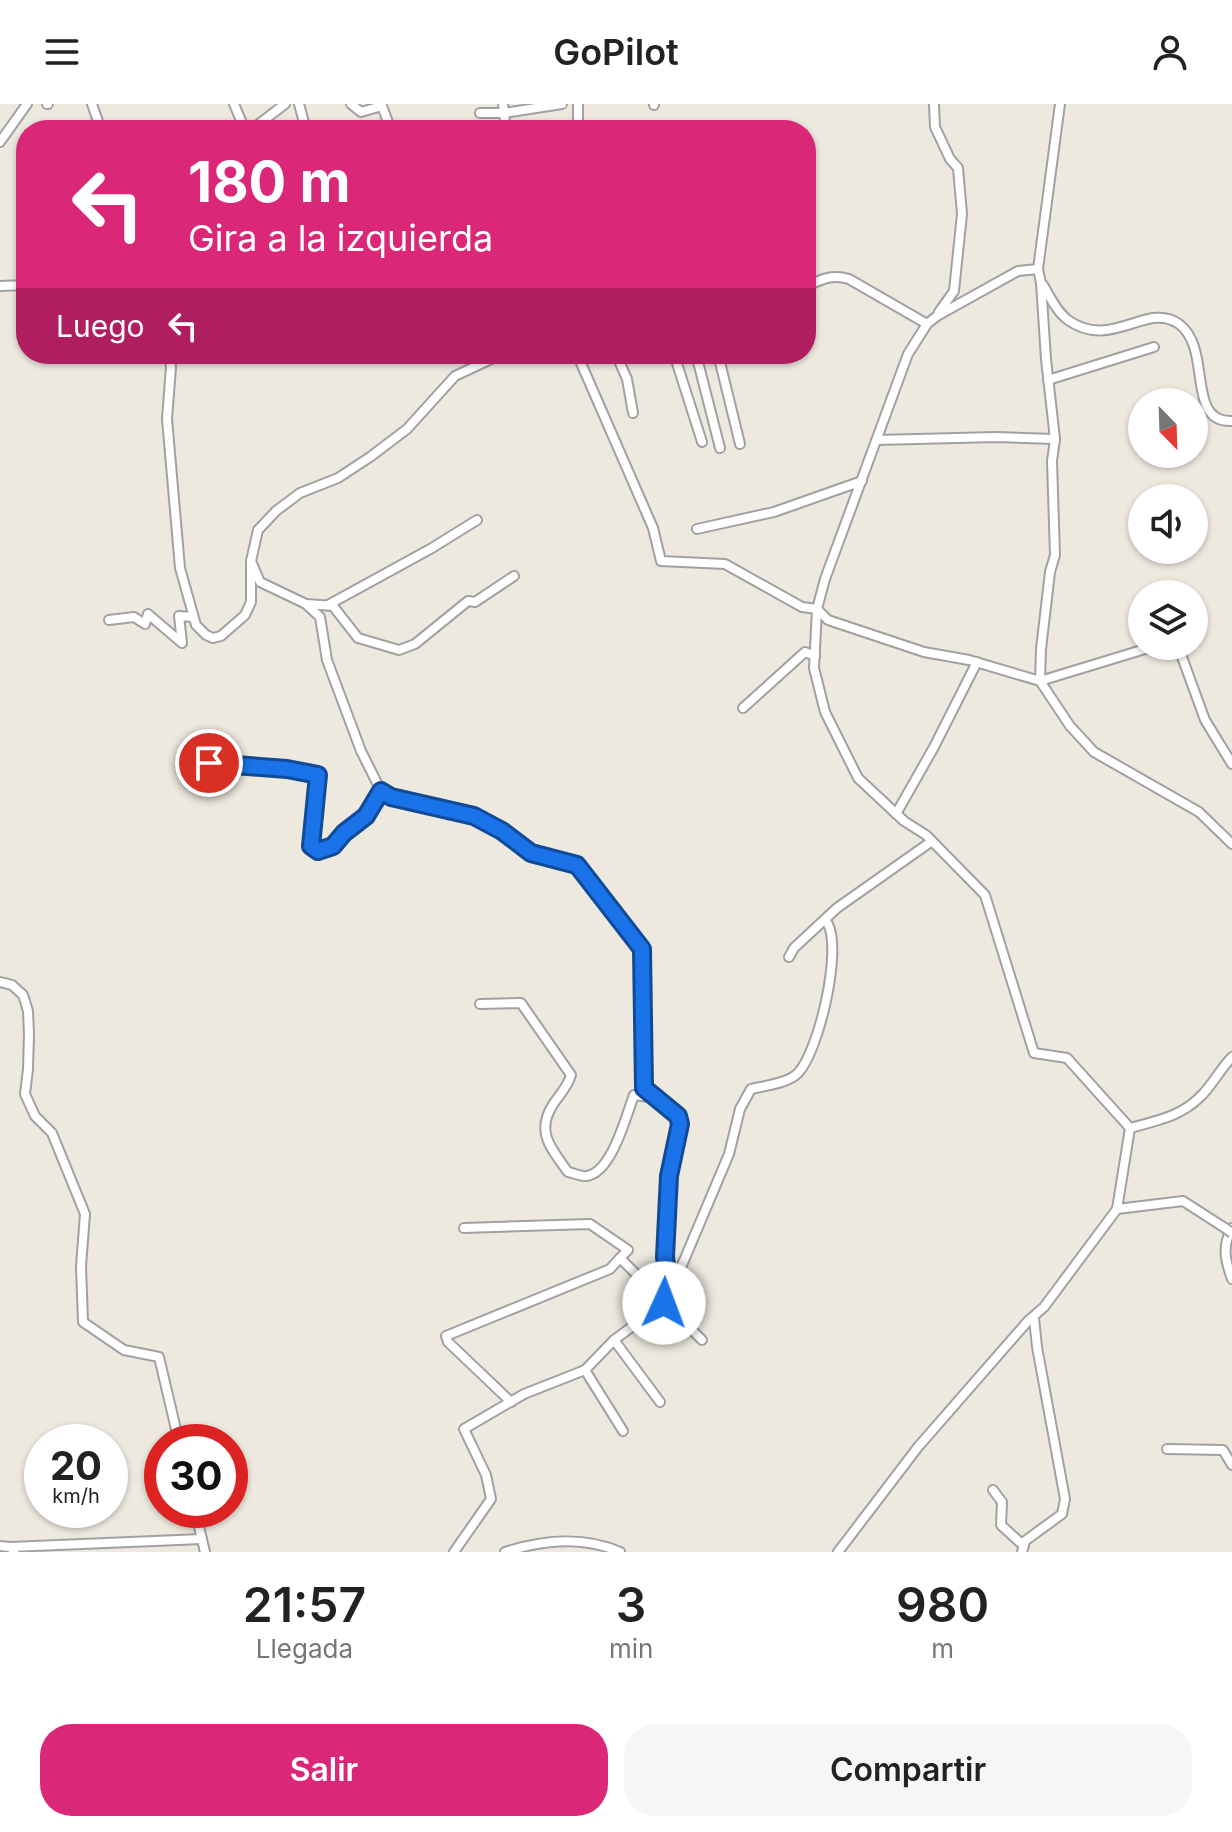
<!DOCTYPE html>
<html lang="es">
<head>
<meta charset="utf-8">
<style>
  :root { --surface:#fff; --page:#f6f6f6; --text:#222; --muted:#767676; --accent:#db2777 }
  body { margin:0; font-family:Inter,sans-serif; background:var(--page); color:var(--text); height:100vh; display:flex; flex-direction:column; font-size:30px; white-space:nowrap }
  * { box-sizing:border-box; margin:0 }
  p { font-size:26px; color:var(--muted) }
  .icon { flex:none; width:44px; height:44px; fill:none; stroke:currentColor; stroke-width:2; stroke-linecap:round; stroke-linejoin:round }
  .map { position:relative; height:1448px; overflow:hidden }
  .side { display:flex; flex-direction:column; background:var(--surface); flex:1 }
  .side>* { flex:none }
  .top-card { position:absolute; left:16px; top:16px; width:800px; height:244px; border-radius:32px; box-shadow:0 2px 6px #0004; background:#db2777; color:#fff; overflow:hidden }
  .needle { width:52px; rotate:157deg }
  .buttons { position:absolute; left:1128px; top:284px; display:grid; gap:16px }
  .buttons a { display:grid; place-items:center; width:80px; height:80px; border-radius:50%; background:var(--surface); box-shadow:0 2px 6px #0004; font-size:40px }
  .speed { position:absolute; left:24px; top:1320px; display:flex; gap:16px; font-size:40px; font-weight:700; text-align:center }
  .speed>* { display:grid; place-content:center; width:104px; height:104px; border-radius:50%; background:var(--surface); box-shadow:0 2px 6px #0004; line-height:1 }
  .speed small { font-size:20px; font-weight:400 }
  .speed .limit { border:12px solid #d22; background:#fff; color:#111 }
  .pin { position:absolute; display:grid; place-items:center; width:68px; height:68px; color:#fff; margin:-34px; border:4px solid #fff; border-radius:50%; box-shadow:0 2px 8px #0007 }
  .me { position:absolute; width:88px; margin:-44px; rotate:2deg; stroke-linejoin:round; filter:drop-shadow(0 0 6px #0008) }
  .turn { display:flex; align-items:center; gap:28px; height:168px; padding:0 40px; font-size:36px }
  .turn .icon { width:104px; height:104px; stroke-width:2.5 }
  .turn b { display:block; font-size:56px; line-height:68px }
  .then { display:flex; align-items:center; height:76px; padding:0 40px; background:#0003; gap:16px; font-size:30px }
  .eta { display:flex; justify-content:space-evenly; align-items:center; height:136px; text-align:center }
  .eta b { font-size:48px; font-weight:600; line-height:56px }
  .cta { display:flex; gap:16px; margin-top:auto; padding:16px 40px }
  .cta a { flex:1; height:92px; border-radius:32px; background:var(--accent); color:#fff; font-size:32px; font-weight:600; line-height:92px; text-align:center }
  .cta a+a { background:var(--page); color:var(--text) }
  header { display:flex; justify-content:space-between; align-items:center; height:104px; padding:0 40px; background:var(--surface); font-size:36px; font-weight:600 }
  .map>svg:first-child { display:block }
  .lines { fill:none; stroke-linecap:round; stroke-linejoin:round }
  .minor-casing { stroke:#a1a1a1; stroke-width:12 }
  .minor { stroke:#fff; stroke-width:8 }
  .minor-bridge-casing { stroke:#a1a1a1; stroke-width:12; stroke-linecap:butt }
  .minor-bridge { stroke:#fff; stroke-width:8 }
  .route-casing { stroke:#114b97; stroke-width:20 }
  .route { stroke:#1a73e8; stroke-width:14 }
</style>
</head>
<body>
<header><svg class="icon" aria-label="menu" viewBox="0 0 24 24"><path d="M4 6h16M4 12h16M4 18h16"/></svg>GoPilot<svg class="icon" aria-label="person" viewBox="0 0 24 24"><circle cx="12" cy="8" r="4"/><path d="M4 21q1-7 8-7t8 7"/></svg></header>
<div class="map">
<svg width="1232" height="1448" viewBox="0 0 1232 1448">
  <rect width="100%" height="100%" fill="#ede9df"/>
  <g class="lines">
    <g class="minor-casing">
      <g id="minor">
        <path d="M47,0h1"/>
        <path d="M92,0l9,26"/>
        <path d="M234,0l11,26"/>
        <path d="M299,0l7,26"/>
        <path d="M351,0l10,8 21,-6 9,24"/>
        <path d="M503,0l3,26"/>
        <path d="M934,0l1,23 15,32 8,9 4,46 -8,77 -15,21"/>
        <path d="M1060,0l-22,165 3,14 5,76 9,80 -3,22 3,94 -5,17 -9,77 -1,32 115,-35"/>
        <path d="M654,1v-1"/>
        <path d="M480,9h24l58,-9"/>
        <path d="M251,26l34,-26"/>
        <path d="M578,26v-26"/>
        <path d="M0,38l27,-38"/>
        <path d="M1038,165l-20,2 -81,45 -10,8 -19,30 -83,225 -8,30 -3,59 11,44 33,66 46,43 22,14 59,60 49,158 33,5 63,70"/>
        <path d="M1043,181c7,12 14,27 25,35 43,31 79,-19 111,4 34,25 6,99 53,97"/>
        <path d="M0,182l26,-1"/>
        <path d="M806,183c15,-8 26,-13 43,-8l78,45"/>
        <path d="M169,250l2,13 -4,52 13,149 16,57 10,10 7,3 8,-2 24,-21 6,-13v-41l7,-31 18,-19 24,-18 38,-15 32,-21 37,-28 48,-53 47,-22"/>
        <path d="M577,250l76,174 8,33 64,3 77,43 15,2 11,11 96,32 45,8 71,21 30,45 24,26 105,60 33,32"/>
        <path d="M616,250l11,25 6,34"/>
        <path d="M674,250l28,88"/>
        <path d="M696,250l24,94"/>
        <path d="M718,250l22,90"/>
        <path d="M1048,276l106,-33"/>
        <path d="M877,336l119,-3 59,2"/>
        <path d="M697,425l77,-17 88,-31"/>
        <path d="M251,457l9,21 46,22 14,13 7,43 34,91 20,40 10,6 83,19 28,15 29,22 46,12 65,84 2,139 34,28 2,8 -11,52 -4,81 3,25 -4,21"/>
        <path d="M307,500l26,2 25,32 41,12 16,-6 53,-43 7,1 39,-26"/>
        <path d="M328,501l104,-57 45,-28"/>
        <path d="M109,516l25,-3 11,7 3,-10 34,29 -3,-27 14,1"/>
        <path d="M1178,542l27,74 27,44"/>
        <path d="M743,604l62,-56 10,4"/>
        <path d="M185,658l102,7 31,6 -7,71 7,5 15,-5 11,-13 22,-17 15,-25"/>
        <path d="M896,710l38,-67 43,-85"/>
        <path d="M789,853l5,-9 43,-40 95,-67"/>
        <path d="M0,878l12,3 11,10 5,16 1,23 -1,35 -3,25 10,22 17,17 33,81 -4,52 2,56 41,28 35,7 20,85"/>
        <path d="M480,900l41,-1 50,72c-3,11 -10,18 -17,28 -19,28 -4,44 14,69 6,1 13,5 19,4 25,-4 39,-60 47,-81l21,3"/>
        <path d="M1117,1105l66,-8 42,27"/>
        <path d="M464,1124l126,-4 38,26 -8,8 82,82"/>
        <path d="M1232,1124c-10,18 -7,32 0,51"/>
        <path d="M614,1236l46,62"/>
        <path d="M585,1266l38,61"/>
        <path d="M511,1298l-63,-60 -2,-6 164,-67 10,-11"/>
        <path d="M1167,1345l56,1 9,15"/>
        <path d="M993,1386l9,12 -1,23 23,21"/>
        <path d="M195,1406l10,42"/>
        <path d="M0,1442l10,1 4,4"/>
        <path d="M10,1443l192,-8"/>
        <path d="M454,1448l37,-53 -5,-24 -22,-46 60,-35 61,-24 29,-30 50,-37 5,-7 60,-142 11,-45 11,-20c13,-3 38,-6 47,-16 21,-22 44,-122 30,-149"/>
        <path d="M505,1448c37,-12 79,-16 115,0"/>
        <path d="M838,1448l80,-105 110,-126 16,-14 73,-98 13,-81c25,-7 50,-11 70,-31 12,-11 20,-28 32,-40"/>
        <path d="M1022,1448l3,-11 37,-27 3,-15 -28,-152 -3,-29"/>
      </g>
    </g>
    <use href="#minor" class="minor"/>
    <g class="minor-bridge-casing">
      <path id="minor-bridge" d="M1225,1124l7,5"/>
    </g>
    <use href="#minor-bridge" class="minor-bridge"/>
  </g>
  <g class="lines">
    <g class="route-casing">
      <path id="route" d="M209,659l78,6 31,6 -7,71 7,5 15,-5 11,-13 22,-17 15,-25 10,6 83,19 28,15 29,22 46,12 65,84 2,139 34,28 2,8 -11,52 -4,81 3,25 -4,21"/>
    </g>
    <use href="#route" class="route"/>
  </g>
</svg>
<div class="buttons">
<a><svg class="needle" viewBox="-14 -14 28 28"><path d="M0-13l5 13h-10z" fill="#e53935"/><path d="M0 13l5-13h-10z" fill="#767676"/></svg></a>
<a><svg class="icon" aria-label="sound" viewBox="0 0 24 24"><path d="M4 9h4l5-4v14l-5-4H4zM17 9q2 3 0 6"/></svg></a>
<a><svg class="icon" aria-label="layers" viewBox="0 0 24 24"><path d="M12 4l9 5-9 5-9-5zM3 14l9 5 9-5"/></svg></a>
</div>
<div class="speed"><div>20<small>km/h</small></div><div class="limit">30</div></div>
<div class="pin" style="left:209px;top:659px;background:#d93025"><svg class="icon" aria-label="arrive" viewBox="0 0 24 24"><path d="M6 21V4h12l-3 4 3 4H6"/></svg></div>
<svg class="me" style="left:664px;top:1199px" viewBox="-20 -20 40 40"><circle r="19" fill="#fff"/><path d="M0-13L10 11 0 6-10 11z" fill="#1a73e8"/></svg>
<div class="top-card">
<div class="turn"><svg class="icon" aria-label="left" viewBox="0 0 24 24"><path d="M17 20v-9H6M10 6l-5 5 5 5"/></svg><div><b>180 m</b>Gira a la izquierda</div></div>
<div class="then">Luego<svg class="icon" aria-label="left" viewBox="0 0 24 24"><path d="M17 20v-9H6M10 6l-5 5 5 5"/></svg></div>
</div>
</div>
<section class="side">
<div class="eta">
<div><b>21:57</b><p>Llegada</p></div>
<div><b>3</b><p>min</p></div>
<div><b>980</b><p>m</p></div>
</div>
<div class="cta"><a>Salir</a><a>Compartir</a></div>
</section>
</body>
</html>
